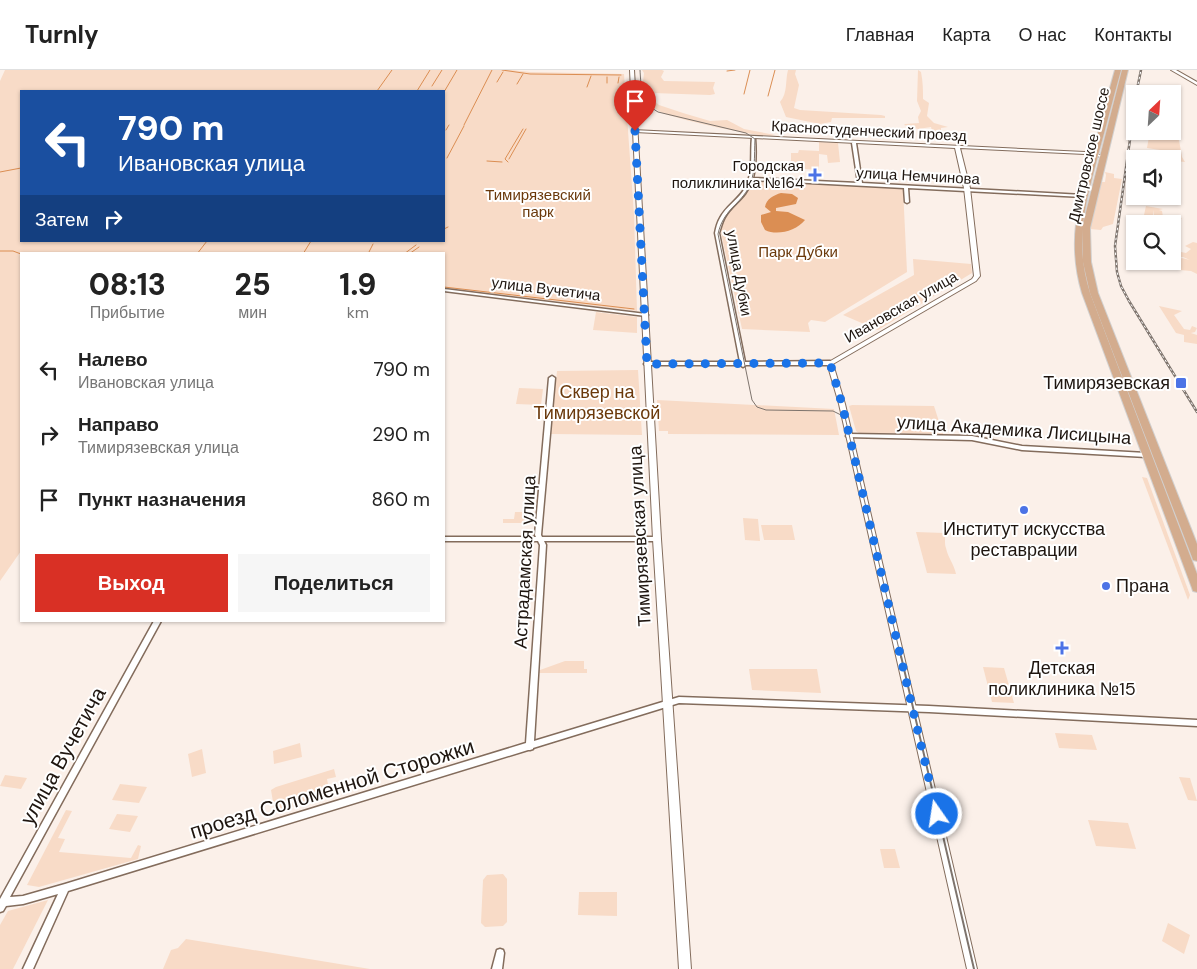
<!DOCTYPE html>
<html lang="ru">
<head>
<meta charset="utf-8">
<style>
  :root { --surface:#fff; --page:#f6f6f6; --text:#222; --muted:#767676; --line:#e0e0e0; --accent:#d93025 }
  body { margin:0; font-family:"DM Sans",sans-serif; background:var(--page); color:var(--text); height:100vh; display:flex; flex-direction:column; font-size:19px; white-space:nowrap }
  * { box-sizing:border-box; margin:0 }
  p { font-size:16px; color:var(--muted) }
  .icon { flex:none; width:28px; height:28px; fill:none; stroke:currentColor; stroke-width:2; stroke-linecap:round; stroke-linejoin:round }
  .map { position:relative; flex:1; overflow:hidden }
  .details { position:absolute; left:20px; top:182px; width:425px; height:370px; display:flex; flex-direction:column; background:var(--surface); border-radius:0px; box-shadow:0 1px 4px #0004 }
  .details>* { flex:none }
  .banner { position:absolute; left:20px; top:20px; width:425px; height:152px; border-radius:0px; box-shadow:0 1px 4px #0004; background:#1a4fa0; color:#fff; overflow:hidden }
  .needle { width:32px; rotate:25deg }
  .buttons { position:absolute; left:1126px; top:15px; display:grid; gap:10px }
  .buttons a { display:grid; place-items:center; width:55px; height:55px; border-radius:0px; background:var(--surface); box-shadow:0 1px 4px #0004; font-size:25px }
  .pin { position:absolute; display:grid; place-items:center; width:42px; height:42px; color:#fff; margin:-51px -21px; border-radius:50% 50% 50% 0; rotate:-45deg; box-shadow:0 0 5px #0007 }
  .pin .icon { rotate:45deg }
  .me { position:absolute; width:55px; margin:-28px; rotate:347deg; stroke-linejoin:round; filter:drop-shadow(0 0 4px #0008) }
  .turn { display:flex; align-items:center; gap:18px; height:105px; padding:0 15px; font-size:22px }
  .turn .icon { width:65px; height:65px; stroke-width:2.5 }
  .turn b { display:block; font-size:35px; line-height:42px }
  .then { display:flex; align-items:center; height:48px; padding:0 15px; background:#0003; gap:10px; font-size:19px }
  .eta { display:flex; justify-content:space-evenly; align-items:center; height:85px; text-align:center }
  .eta b { font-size:30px; font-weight:800; line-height:35px }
  .cta { display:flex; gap:10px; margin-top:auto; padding:10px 15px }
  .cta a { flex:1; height:58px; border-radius:0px; background:var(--accent); color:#fff; font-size:20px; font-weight:800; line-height:58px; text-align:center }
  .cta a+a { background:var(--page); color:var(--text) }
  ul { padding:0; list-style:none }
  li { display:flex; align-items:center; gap:15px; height:65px; padding:0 15px }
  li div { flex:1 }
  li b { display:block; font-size:19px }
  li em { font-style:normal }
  header { display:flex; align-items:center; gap:30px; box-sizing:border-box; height:70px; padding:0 25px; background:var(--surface); border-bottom:1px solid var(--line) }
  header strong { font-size:24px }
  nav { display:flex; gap:28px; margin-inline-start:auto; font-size:18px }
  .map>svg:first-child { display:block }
  .green { fill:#f8dbc7; fill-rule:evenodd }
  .water { fill:#db8e53 }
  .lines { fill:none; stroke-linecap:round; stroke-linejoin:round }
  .stream { stroke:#db8e53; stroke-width:1 }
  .minor-casing { stroke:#836c5c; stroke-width:3 }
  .tertiary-casing { stroke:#836c5c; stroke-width:2 }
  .secondary-casing { stroke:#836c5c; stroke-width:2 }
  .primary-casing { stroke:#d2d0cf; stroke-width:2 }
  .minor { fill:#fff; fill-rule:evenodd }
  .tertiary { fill:#fff; fill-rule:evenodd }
  .secondary { fill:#fff; fill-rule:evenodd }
  .primary { fill:#d3ac8e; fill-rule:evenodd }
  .tram-far1 { stroke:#7e746d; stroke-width:1 }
  .tram { stroke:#7e746d; stroke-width:2 }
  .rail-casing { stroke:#7e746d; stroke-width:2.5 }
  .rail { stroke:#fff; stroke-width:1; stroke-dasharray:2.5; stroke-linecap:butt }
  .route { stroke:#1a73e8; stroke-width:9; stroke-dasharray:0 16.2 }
  .poi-dot { fill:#4c73e6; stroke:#fff; stroke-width:2 }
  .labels { text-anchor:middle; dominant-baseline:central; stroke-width:4; stroke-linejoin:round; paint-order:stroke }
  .far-street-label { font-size:15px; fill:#1f1610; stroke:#fff }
  .far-poi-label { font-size:15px; fill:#1f1610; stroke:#fff; text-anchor:end }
  .far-park-label { font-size:15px; fill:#6b390b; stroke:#fff }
  .poi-label { font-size:18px; fill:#1f1610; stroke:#fff }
  .park-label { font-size:18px; fill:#6b390b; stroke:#fff }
  .street-label { font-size:18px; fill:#1f1610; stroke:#fff }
  .near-street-label { font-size:21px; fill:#1f1610; stroke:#fff }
</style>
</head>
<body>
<header>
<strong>Turnly</strong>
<nav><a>Главная</a><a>Карта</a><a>О нас</a><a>Контакты</a></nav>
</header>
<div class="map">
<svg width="1197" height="899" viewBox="0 0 1197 899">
  <rect width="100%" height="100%" fill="#fbf0e9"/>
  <g class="green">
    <path d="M5,0h506l19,2 94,2 10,141 3,96 -193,-23v-34h-423v297l-21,30v-500zM444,21v150h-423v-150z"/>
    <path d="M642,0h20l2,1 -3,6 3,4 51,1 -2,6 2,6 -5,1 -57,-2 -1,6 7,6 24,8 27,8 17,-1 17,9 31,6c-10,5 -96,-16 -110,-21 -8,-3 -13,-8 -19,-14l-3,-18 1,-9z"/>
    <path d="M788,0h8l-1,4 4,11 -5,23 6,2 81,5 4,1v2h-53l-1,4 -11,2 -34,-7 -6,-15c8,-9 5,-21 8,-32z"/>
    <path d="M918,0l3,2c2,10 2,18 2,27l6,4 -2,13 7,7 14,4 -7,1v3h-9l-1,-4 -13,2 -14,-4 1,-1 14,-1 -1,-6 3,-6 -4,-10z"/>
    <path d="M1173,58l4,1 5,28 3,5 -12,-1 -1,-2h-13l1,-9 -13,-2 3,-17h22z"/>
    <path d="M819,72l19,1 2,19 -12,1 -1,-8 -8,-1v16l-28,-2v-15h7l1,-3 20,1z"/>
    <path d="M1105,102l9,2v4l8,1 -9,45 -10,3 -2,3 -11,-1 11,-47h4l1,-7z"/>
    <path d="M753,111l150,7 4,84 -82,50 -14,-2 -3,3 2,9 -68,-3 -21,-96v-12l25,-29z"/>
    <path d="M1146,136l17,3 -4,1 3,1 1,6 -9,-1 -1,-6v6c9,4 17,-2 27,1l2,2c-10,3 -21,-2 -30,1l2,4h-12z"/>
    <path d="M1193,172l4,1v31l-6,-3 -23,-2 5,-2v-4l7,2 -3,-5 5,-2 8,2 -7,-3 -10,1v-14l5,2 3,6 5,1 5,-4 -6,-3z"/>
    <path d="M913,189l58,5 1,9 -94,57 -35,-15 71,-40z"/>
    <path d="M1159,236l23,5 -8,4 10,14 6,1 2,-4 5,2 -2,4 -4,1 6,2v9l-13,-2v-7l-8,-2z"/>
    <path d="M596,242l41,5v16l-44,-3z"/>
    <path d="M638,300l4,65 -91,-1 6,-63z"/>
    <path d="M519,318l24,1 -2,16 -25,-1z"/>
    <path d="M657,330l177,9 5,26 -171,-1v-3h-9z"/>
    <path d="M852,335l82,1 9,28 -84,-1 -3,-2 -7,-25z"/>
    <path d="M1142,407l5,1 43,117 -2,5z"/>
    <path d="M515,442h20l-1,11h-31v-4h11z"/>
    <path d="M743,448l15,1 2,22 -15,-1z"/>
    <path d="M761,455h31l3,15h-31z"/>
    <path d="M916,462l28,1c2,6 0,10 2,15 2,10 8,16 10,26l-29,-1z"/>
    <path d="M565,591h19v8h3v4h-48l1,-3z"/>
    <path d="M983,597l21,1 10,35 -22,-1z"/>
    <path d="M749,599h68l4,24 -69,-3z"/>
    <path d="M1055,663l37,2 5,15 -38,-2z"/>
    <path d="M300,673l2,14 -28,7 -1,-13z"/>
    <path d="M202,679l4,24 -14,4 -4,-23z"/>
    <path d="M334,699l2,8 -9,2 3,16 -51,16 -5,-3 -3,-18 5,-3z"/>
    <path d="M5,705l22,3 -6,11 -21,-3z"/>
    <path d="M1179,707l11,1 7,23 -9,-1z"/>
    <path d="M120,714l27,3 -8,16 -27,-3z"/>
    <path d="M66,740l6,1 -14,27 7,1 -6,13 72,6 7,-13 3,1 -3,13 -99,28 -12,-2z"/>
    <path d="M117,744l21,2 -8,16 -21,-3z"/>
    <path d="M1088,750l40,3 8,26 -40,-3z"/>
    <path d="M880,779h15l5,19h-16z"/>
    <path d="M503,804l4,5v43l-4,4 -18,1 -4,-4 2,-43 4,-5z"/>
    <path d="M579,822h38v24l-39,-1z"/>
    <path d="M48,830l-35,69h-13v-44l8,-14z"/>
    <path d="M1168,853l22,12 -6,19 -22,-13z"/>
    <path d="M186,869l184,30h-207l8,-19 7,-2z"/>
  </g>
  <path class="water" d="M781,123l11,1 6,4 -2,6 -20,4v3l12,1 17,8c-9,11 -28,16 -40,10l-4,-8v-7l10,-3 -6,-5c1,-8 9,-12 16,-14z"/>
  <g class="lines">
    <g class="stream">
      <path d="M502,0l28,4 91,1"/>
      <path d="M727,1l8,-1"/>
      <path d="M607,7v6"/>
      <path d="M497,12l6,-10"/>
      <path d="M618,13l1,-6"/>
      <path d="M517,14l6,-10"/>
      <path d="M432,16l10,-16"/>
      <path d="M587,17l4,-11"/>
      <path d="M377,21l15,-21"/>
      <path d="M417,21l13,-21"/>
      <path d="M444,22l13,-22"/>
      <path d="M744,24l6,-24"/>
      <path d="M768,26l7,-26"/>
      <path d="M464,55l28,-55"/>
      <path d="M446,60l3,-5"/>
      <path d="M447,88l17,-32"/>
      <path d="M509,89l17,-30"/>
      <path d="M487,91l15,1"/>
      <path d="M508,92l-3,-3 18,-30"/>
      <path d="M0,102l21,-4"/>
      <path d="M444,159l4,-2"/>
      <path d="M0,181h13l8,3"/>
      <path d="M197,184l10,-13"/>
      <path d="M303,184l8,-13"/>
      <path d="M368,184l5,-10"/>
      <path d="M404,184l12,-9"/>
      <path d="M409,184l10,-7"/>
      <path d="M444,217l190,22"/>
    </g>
    <g class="minor-casing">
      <g id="minor">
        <path d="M752,67l3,1c1,13 1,27 -2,40l105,5 -6,-40 2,-1 2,1 6,40 221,12 2,1 -2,1 -175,-9 1,14 -2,1 -2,-1 -1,-14 -152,-8c-6,19 -19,23 -27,37 -3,5 -4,10 -6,16l26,129 85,-1 3,2 -3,2h-84l-3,2 -3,-2h-95l-1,-1 3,-2h93l-25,-129c1,-5 2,-10 5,-15 6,-12 19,-19 25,-30 9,-16 5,-34 7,-51z"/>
        <path d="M444,219l202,25 2,1 -2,1 -202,-25z"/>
        <path d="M552,306l3,2 -14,157 1,2h115l3,2 -3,2h-113l2,4 -12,196 145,-44 250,9 268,14v6l-268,-14 -250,-9 -146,45v1l-3,1h-2l-460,141 -35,78h-10l35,-75 -35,10 -17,2 -3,5 -3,1v-13l154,-278h7l-151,276 13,-1 42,-12 461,-141 14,-198 -2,-4h-94v-4h92l-1,-2 14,-157z"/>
        <path d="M849,364l123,2 50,10 124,7 3,2 -3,2 -124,-7 -50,-10 -125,-3 -1,-1z"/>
        <path d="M500,879l3,1 1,3 -2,16h-10l5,-19z"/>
      </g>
    </g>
    <g class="tertiary-casing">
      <g id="tertiary">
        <path d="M1171,0h5l21,12v3z"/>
        <path d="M633,60l452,22 19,4 -2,1 -17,-3 -125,-6 10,40 10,88 -4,5 -143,83 12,40 132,565h-10l-128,-565 -12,-41 145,-84 2,-3 -10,-88 -9,-40 -320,-16 -2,-1z"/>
      </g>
    </g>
    <g class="secondary-casing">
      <path id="secondary" d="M630,0h4l27,469 30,430h-12l-26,-430z"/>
    </g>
    <g class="primary-casing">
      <g id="primary">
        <path d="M1115,0h6c-8,28 -15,57 -23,85 -13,49 -24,87 -8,138l107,281v18l-4,-1 -1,-3 -110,-295c-15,-51 -4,-89 10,-138 8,-29 15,-57 23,-85z"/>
        <path d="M1122,0h6l-38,158 1,34 7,31 99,251v17l-4,-1 -1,-3 -102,-264 -7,-31 -1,-34z"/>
      </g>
    </g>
    <use href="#minor" class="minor"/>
    <use href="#tertiary" class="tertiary"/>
    <use href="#secondary" class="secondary"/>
    <use href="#primary" class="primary"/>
    <path class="tram-far1" d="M640,0c1,17 1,32 18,42l88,21 9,6c-1,16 1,36 -7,50 -11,18 -25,22 -30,45l34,166 5,7 9,3 67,1 12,6 56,241"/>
    <path class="tram" d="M901,586l73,313"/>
    <g class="rail-casing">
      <g id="rail">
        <path d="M1136,24l5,-24"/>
        <path d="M1135,34l-20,142 2,26 4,14 8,15 68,111"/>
      </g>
    </g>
    <use href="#rail" class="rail"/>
  </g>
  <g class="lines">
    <path class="route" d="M635,61l12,233 183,-1 12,41 95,410"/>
  </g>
  <g class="poi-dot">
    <path d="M812.5 97.5h5v5h5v5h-5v5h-5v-5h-5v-5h5z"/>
    <rect x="1175" y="307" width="12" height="12" rx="2.5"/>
    <circle cx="1024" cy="440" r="5"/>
    <circle cx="1106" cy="516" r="5"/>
    <path d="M1059.5 570.5h5v5h5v5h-5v5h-5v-5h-5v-5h5z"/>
  </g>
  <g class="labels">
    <g class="far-street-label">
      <text transform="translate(869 61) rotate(3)">Красностуденческий проезд</text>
      <text transform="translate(1089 85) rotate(-77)">Дмитровское шоссе</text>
      <text transform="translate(918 106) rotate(3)">улица Немчинова</text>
      <text transform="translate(739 203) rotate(80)">улица Дубки</text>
      <text transform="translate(546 219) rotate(7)">улица Вучетича</text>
      <text transform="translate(901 237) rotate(-30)">Ивановская улица</text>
    </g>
    <g class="far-poi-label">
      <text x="804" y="96">Городская<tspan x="804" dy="17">поликлиника №164</tspan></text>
    </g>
    <g class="far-park-label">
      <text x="538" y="125">Тимирязевский<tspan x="538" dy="17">парк</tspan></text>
      <text x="798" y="182">Парк Дубки</text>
    </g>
    <g class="poi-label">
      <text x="1170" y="313" text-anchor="end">Тимирязевская</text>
      <text x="1024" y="459">Институт искусства<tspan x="1024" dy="21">реставрации</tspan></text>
      <text x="1116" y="516" text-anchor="start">Прана</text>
      <text x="1062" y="598">Детская<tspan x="1062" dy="21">поликлиника №15</tspan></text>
    </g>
    <g class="park-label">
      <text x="597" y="322">Сквер на<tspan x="597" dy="21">Тимирязевской</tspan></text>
    </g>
    <g class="street-label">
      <text transform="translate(1014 360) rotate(4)">улица Академика Лисицына</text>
      <text transform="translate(640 466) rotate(-93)">Тимирязевская улица</text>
      <text transform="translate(525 492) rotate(-87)">Астрадамская улица</text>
    </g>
    <g class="near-street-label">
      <text transform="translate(63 686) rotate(-61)">улица Вучетича</text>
      <text transform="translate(332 719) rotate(-17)">проезд Соломенной Сторожки</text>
    </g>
  </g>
</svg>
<div class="buttons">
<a><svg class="needle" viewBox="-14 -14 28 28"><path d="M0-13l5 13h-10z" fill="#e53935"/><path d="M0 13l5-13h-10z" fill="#767676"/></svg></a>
<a><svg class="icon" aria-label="sound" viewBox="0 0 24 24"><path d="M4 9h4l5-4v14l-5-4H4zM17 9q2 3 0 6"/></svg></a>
<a><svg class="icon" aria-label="search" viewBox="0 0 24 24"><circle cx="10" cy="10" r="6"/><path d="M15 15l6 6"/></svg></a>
</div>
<div class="pin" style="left:635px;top:61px;background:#d93025"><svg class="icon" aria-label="arrive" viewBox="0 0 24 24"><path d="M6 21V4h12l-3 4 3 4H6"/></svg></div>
<svg class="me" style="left:937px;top:744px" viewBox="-20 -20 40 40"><circle r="17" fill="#1a73e8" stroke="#fff" stroke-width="3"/><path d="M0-11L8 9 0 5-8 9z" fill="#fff"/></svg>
<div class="banner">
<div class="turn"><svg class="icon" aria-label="left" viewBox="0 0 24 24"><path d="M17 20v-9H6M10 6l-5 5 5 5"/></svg><div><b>790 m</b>Ивановская улица</div></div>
<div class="then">Затем<svg class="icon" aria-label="right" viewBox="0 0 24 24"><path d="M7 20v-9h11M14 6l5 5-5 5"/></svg></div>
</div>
<section class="details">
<div class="eta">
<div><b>08:13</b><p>Прибытие</p></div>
<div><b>25</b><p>мин</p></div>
<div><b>1.9</b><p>km</p></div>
</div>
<ul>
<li><svg class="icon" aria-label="left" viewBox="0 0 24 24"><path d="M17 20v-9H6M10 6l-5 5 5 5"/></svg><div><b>Налево</b><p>Ивановская улица</p></div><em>790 m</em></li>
<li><svg class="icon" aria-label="right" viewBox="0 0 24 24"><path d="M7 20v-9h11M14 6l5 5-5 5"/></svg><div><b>Направо</b><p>Тимирязевская улица</p></div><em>290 m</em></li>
<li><svg class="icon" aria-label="arrive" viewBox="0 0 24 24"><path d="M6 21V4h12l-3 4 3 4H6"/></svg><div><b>Пункт назначения</b></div><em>860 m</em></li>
</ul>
<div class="cta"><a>Выход</a><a>Поделиться</a></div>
</section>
</div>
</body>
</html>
